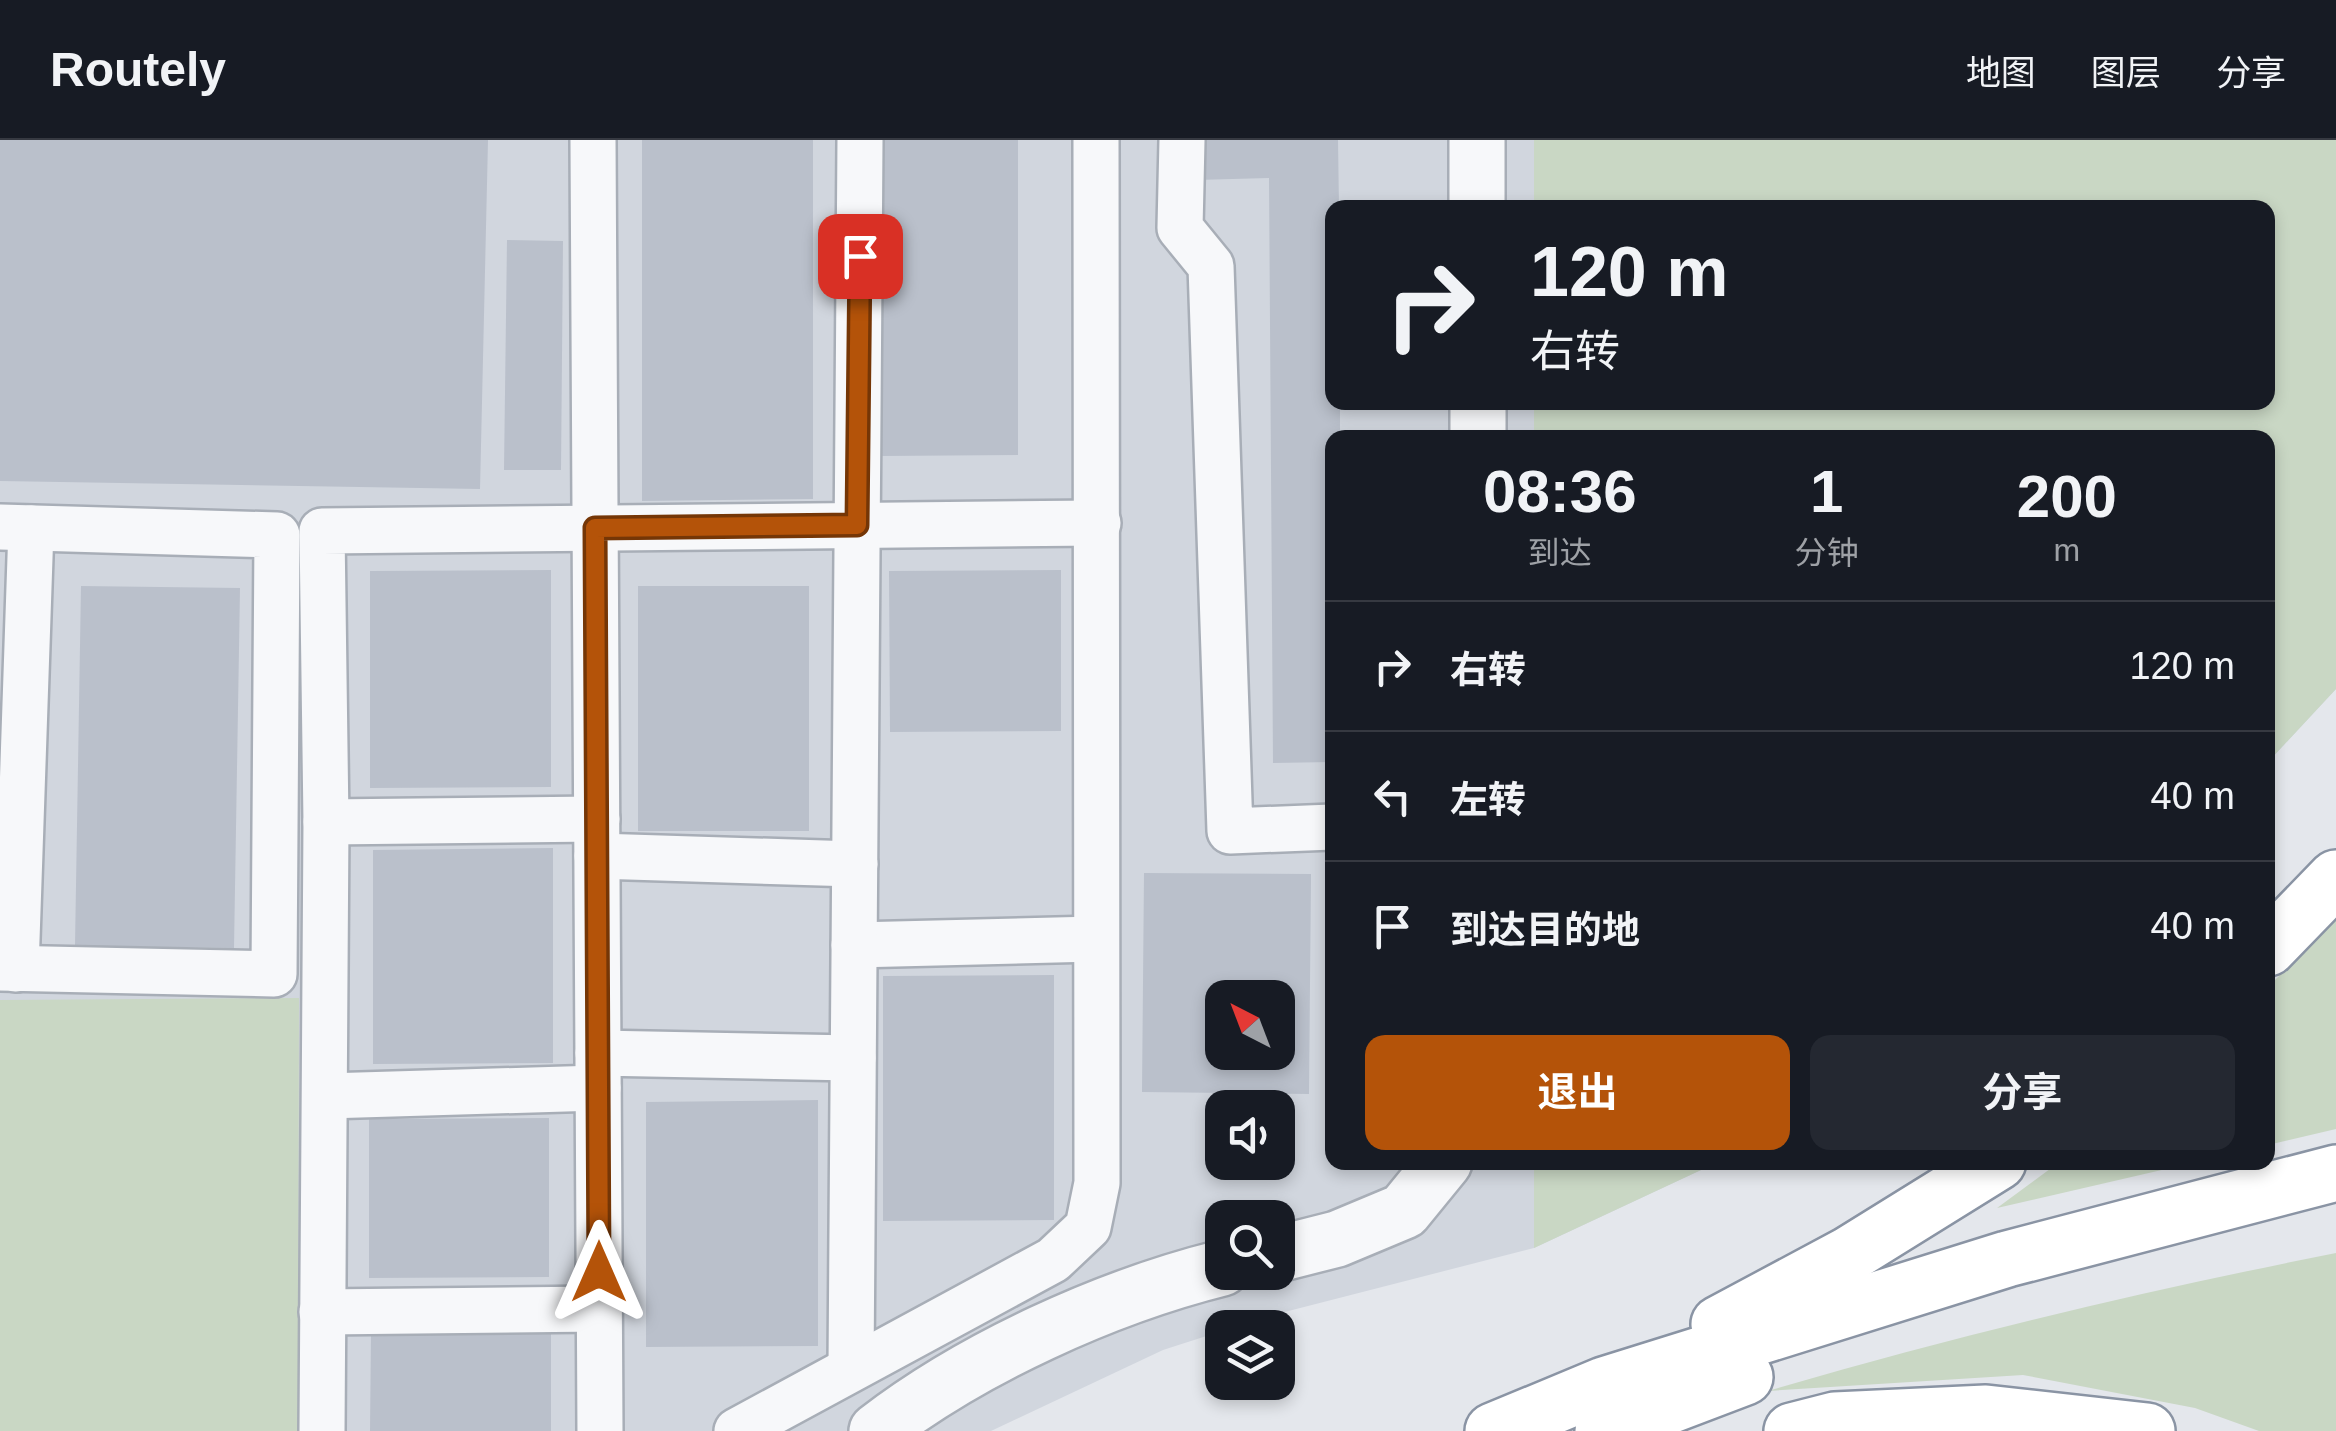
<!DOCTYPE html>
<html lang="zh">
<head>
<meta charset="utf-8">
<style>
  :root { --surface:#171b24; --page:#242831; --text:#f1f3f6; --muted:#9ea1a6; --line:#363941; --accent:#b45309 }
  body { margin:0; font-family:Helvetica,"Noto Sans SC",sans-serif; background:var(--page); color:var(--text); height:100vh; display:flex; flex-direction:column; font-size:38px; white-space:nowrap }
  * { box-sizing:border-box; margin:0 }
  p { font-size:32px; color:var(--muted) }
  .icon { flex:none; width:55px; height:55px; fill:none; stroke:currentColor; stroke-width:2; stroke-linecap:round; stroke-linejoin:round }
  .map { position:relative; flex:1; overflow:hidden }
  .sheet { position:absolute; left:1325px; top:290px; width:950px; height:740px; display:flex; flex-direction:column; background:var(--surface); border-radius:20px; box-shadow:0 5px 15px #0003 }
  .sheet>* { flex:none }
  .banner { position:absolute; left:1325px; top:60px; width:950px; height:210px; border-radius:20px; box-shadow:0 5px 15px #0003; background:#171b24; color:var(--text); overflow:hidden }
  .needle { width:65px; rotate:318deg }
  .fabs { position:absolute; left:1205px; top:840px; display:grid; gap:20px }
  .fabs a { display:grid; place-items:center; width:90px; height:90px; border-radius:20px; background:var(--surface); box-shadow:0 5px 15px #0003; font-size:50px }
  .pin { position:absolute; display:grid; place-items:center; width:85px; height:85px; color:#fff; margin:-42px; border-radius:20px; box-shadow:0 5px 15px #0006 }
  .me { position:absolute; width:110px; margin:-55px; rotate:0deg; stroke-linejoin:round; filter:drop-shadow(0 0 8px #0008) }
  .turn { display:flex; align-items:center; gap:35px; height:210px; padding:0 40px; font-size:45px }
  .turn .icon { width:130px; height:130px; stroke-width:2.5 }
  .turn b { display:block; font-size:70px; line-height:85px }
  .eta { display:flex; justify-content:space-evenly; align-items:center; height:170px; text-align:center }
  .eta b { font-size:60px; font-weight:700; line-height:70px }
  .cta { display:flex; gap:20px; margin-top:auto; padding:20px 40px }
  .cta a { flex:1; height:115px; border-radius:20px; background:var(--accent); color:#fff; font-size:40px; font-weight:700; line-height:115px; text-align:center }
  .cta a+a { background:var(--page); color:var(--text) }
  ul { padding:0; list-style:none }
  li { display:flex; align-items:center; gap:30px; height:130px; padding:0 40px; border-top:2px solid var(--line) }
  li div { flex:1 }
  li b { display:block; font-size:38px }
  li em { font-style:normal }
  header { display:flex; align-items:center; gap:60px; box-sizing:border-box; height:140px; padding:0 50px; background:var(--surface); border-bottom:2px solid var(--line) }
  header strong { font-size:48px }
  nav { display:flex; gap:55px; margin-inline-start:auto; font-size:35px }
  .map>svg:first-child { display:block }
  .built { fill:#d1d6de; fill-rule:evenodd }
  .green { fill:#c9d7c4 }
  .building { fill:#bac0cb; fill-rule:evenodd }
  .lines { fill:none; stroke-linecap:round; stroke-linejoin:round }
  .minor-casing { stroke:#a8aeb7; stroke-width:50 }
  .tertiary-casing { stroke:#a8aeb7; stroke-width:60 }
  .motorway-casing { stroke:#8a94a4; stroke-width:60 }
  .minor { stroke:#f7f8fa; stroke-width:45 }
  .tertiary { stroke:#f7f8fa; stroke-width:55 }
  .motorway { stroke:#fff; stroke-width:55 }
  .route-casing { stroke:#753606; stroke-width:25 }
  .route { stroke:#b45309; stroke-width:18 }
</style>
</head>
<body>
<header>
<strong>Routely</strong>
<nav><a>地图</a><a>图层</a><a>分享</a></nav>
</header>
<div class="map">
<svg width="2336" height="1291" viewBox="0 0 2336 1291">
  <rect width="100%" height="100%" fill="#e4e7ec"/>
  <path class="built" d="M0,0h2336v549l-68,73v-324h-936v724l384,1 -182,85 -312,80v3l-59,19 -172,81h-991zM1332,68h936v194h-936zM1222,858h56v54h-56zM1222,968h56v54h-56zM1222,1078h56v54h-56z"/>
  <g class="green">
    <path d="M1534,0h802v549l-68,73v-324l-734,-1v-35h734v-194l-734,-1z"/>
    <path d="M2336,779v210l-68,16v-158z"/>
    <path d="M299,858l-1,433h-298v-431z"/>
    <path d="M1534,1023v-1l182,1 -182,85z"/>
    <path d="M2058,1023v-1l134,1 -195,45z"/>
    <path d="M2336,1113v178h-77l-64,-23 -172,-33 -255,16c187,-55 376,-100 568,-138z"/>
  </g>
  <g class="building">
    <path d="M0,0h488l-8,349 -480,-8z"/>
    <path d="M642,0h171v359l-171,2z"/>
    <path d="M882,0h136v315l-137,1z"/>
    <path d="M1196,0h142l1,68h-7v194h8v36h-8v324l-59,1 -4,-585 -73,2z"/>
    <path d="M507,100l56,1 -2,229h-57z"/>
    <path d="M551,430v217l-181,1v-217z"/>
    <path d="M1061,430v161l-171,1 -1,-161z"/>
    <path d="M81,446l159,2 -6,360 -159,-2z"/>
    <rect x="638" y="446" width="171" height="245"/>
    <path d="M553,708v215l-180,1v-214z"/>
    <path d="M1144,733l167,1 -2,220 -167,-2zM1222,858h56v54h-56z"/>
    <path d="M1054,835v245l-171,1v-245z"/>
    <path d="M818,960v246l-172,1v-245z"/>
    <path d="M549,978v159l-180,1v-159z"/>
    <path d="M551,1193v98h-181l1,-97z"/>
  </g>
  <g class="lines">
    <g class="minor-casing">
      <g id="minor">
        <path d="M593,0l7,1291"/>
        <path d="M1182,0l-2,88 31,38 19,565 102,-4"/>
        <path d="M0,387l277,8 -3,439 -274,-6"/>
        <path d="M326,682l271,-3"/>
        <path d="M597,716l258,8"/>
        <path d="M854,805l241,-6"/>
        <path d="M16,829l15,-441"/>
        <path d="M598,913l255,5"/>
        <path d="M326,956l272,-8"/>
        <path d="M322,1172l277,-3"/>
        <path d="M851,1228l9,-1228"/>
        <path d="M322,1291l4,-609 -4,-291 776,-8"/>
        <path d="M737,1291l316,-171 35,-33 9,-44 -1,-1043"/>
      </g>
    </g>
    <g class="tertiary-casing">
      <g id="tertiary">
        <path d="M1477,0v68"/>
        <path d="M1478,262v36"/>
        <path d="M1278,1114l59,-15 67,-28 40,-49"/>
        <path d="M877,1291c95,-73 229,-134 345,-163"/>
      </g>
    </g>
    <g class="motorway-casing">
      <g id="motorway">
        <path d="M2268,808l68,-70"/>
        <path d="M1719,1184l129,-69 150,-93"/>
        <path d="M1493,1291l111,-46 403,-126 329,-86"/>
        <path d="M1603,1291l142,-54"/>
        <path d="M1792,1291l43,-11 151,-7 161,18"/>
      </g>
    </g>
    <use href="#minor" class="minor"/>
    <use href="#tertiary" class="tertiary"/>
    <use href="#motorway" class="motorway"/>
  </g>
  <g class="lines">
    <g class="route-casing">
      <path id="route" d="M599,1132l-4,-744 262,-3 3,-269"/>
    </g>
    <use href="#route" class="route"/>
  </g>
</svg>
<div class="fabs">
<a><svg class="needle" viewBox="-14 -14 28 28"><path d="M0-13l5 13h-10z" fill="#e53935"/><path d="M0 13l5-13h-10z" fill="#9ea1a6"/></svg></a>
<a><svg class="icon" aria-label="sound" viewBox="0 0 24 24"><path d="M4 9h4l5-4v14l-5-4H4zM17 9q2 3 0 6"/></svg></a>
<a><svg class="icon" aria-label="search" viewBox="0 0 24 24"><circle cx="10" cy="10" r="6"/><path d="M15 15l6 6"/></svg></a>
<a><svg class="icon" aria-label="layers" viewBox="0 0 24 24"><path d="M12 4l9 5-9 5-9-5zM3 14l9 5 9-5"/></svg></a>
</div>
<div class="pin" style="left:860px;top:116px;background:#d93025"><svg class="icon" aria-label="arrive" viewBox="0 0 24 24"><path d="M6 21V4h12l-3 4 3 4H6"/></svg></div>
<svg class="me" style="left:599px;top:1132px" viewBox="-20 -20 40 40"><path d="M0-17L14 15 0 8-14 15z" fill="#b45309" stroke="#fff" stroke-width="4"/></svg>
<div class="banner">
<div class="turn"><svg class="icon" aria-label="right" viewBox="0 0 24 24"><path d="M7 20v-9h11M14 6l5 5-5 5"/></svg><div><b>120 m</b>右转</div></div>
</div>
<section class="sheet">
<div class="eta">
<div><b>08:36</b><p>到达</p></div>
<div><b>1</b><p>分钟</p></div>
<div><b>200</b><p>m</p></div>
</div>
<ul>
<li><svg class="icon" aria-label="right" viewBox="0 0 24 24"><path d="M7 20v-9h11M14 6l5 5-5 5"/></svg><div><b>右转</b></div><em>120 m</em></li>
<li><svg class="icon" aria-label="left" viewBox="0 0 24 24"><path d="M17 20v-9H6M10 6l-5 5 5 5"/></svg><div><b>左转</b></div><em>40 m</em></li>
<li><svg class="icon" aria-label="arrive" viewBox="0 0 24 24"><path d="M6 21V4h12l-3 4 3 4H6"/></svg><div><b>到达目的地</b></div><em>40 m</em></li>
</ul>
<div class="cta"><a>退出</a><a>分享</a></div>
</section>
</div>
</body>
</html>
